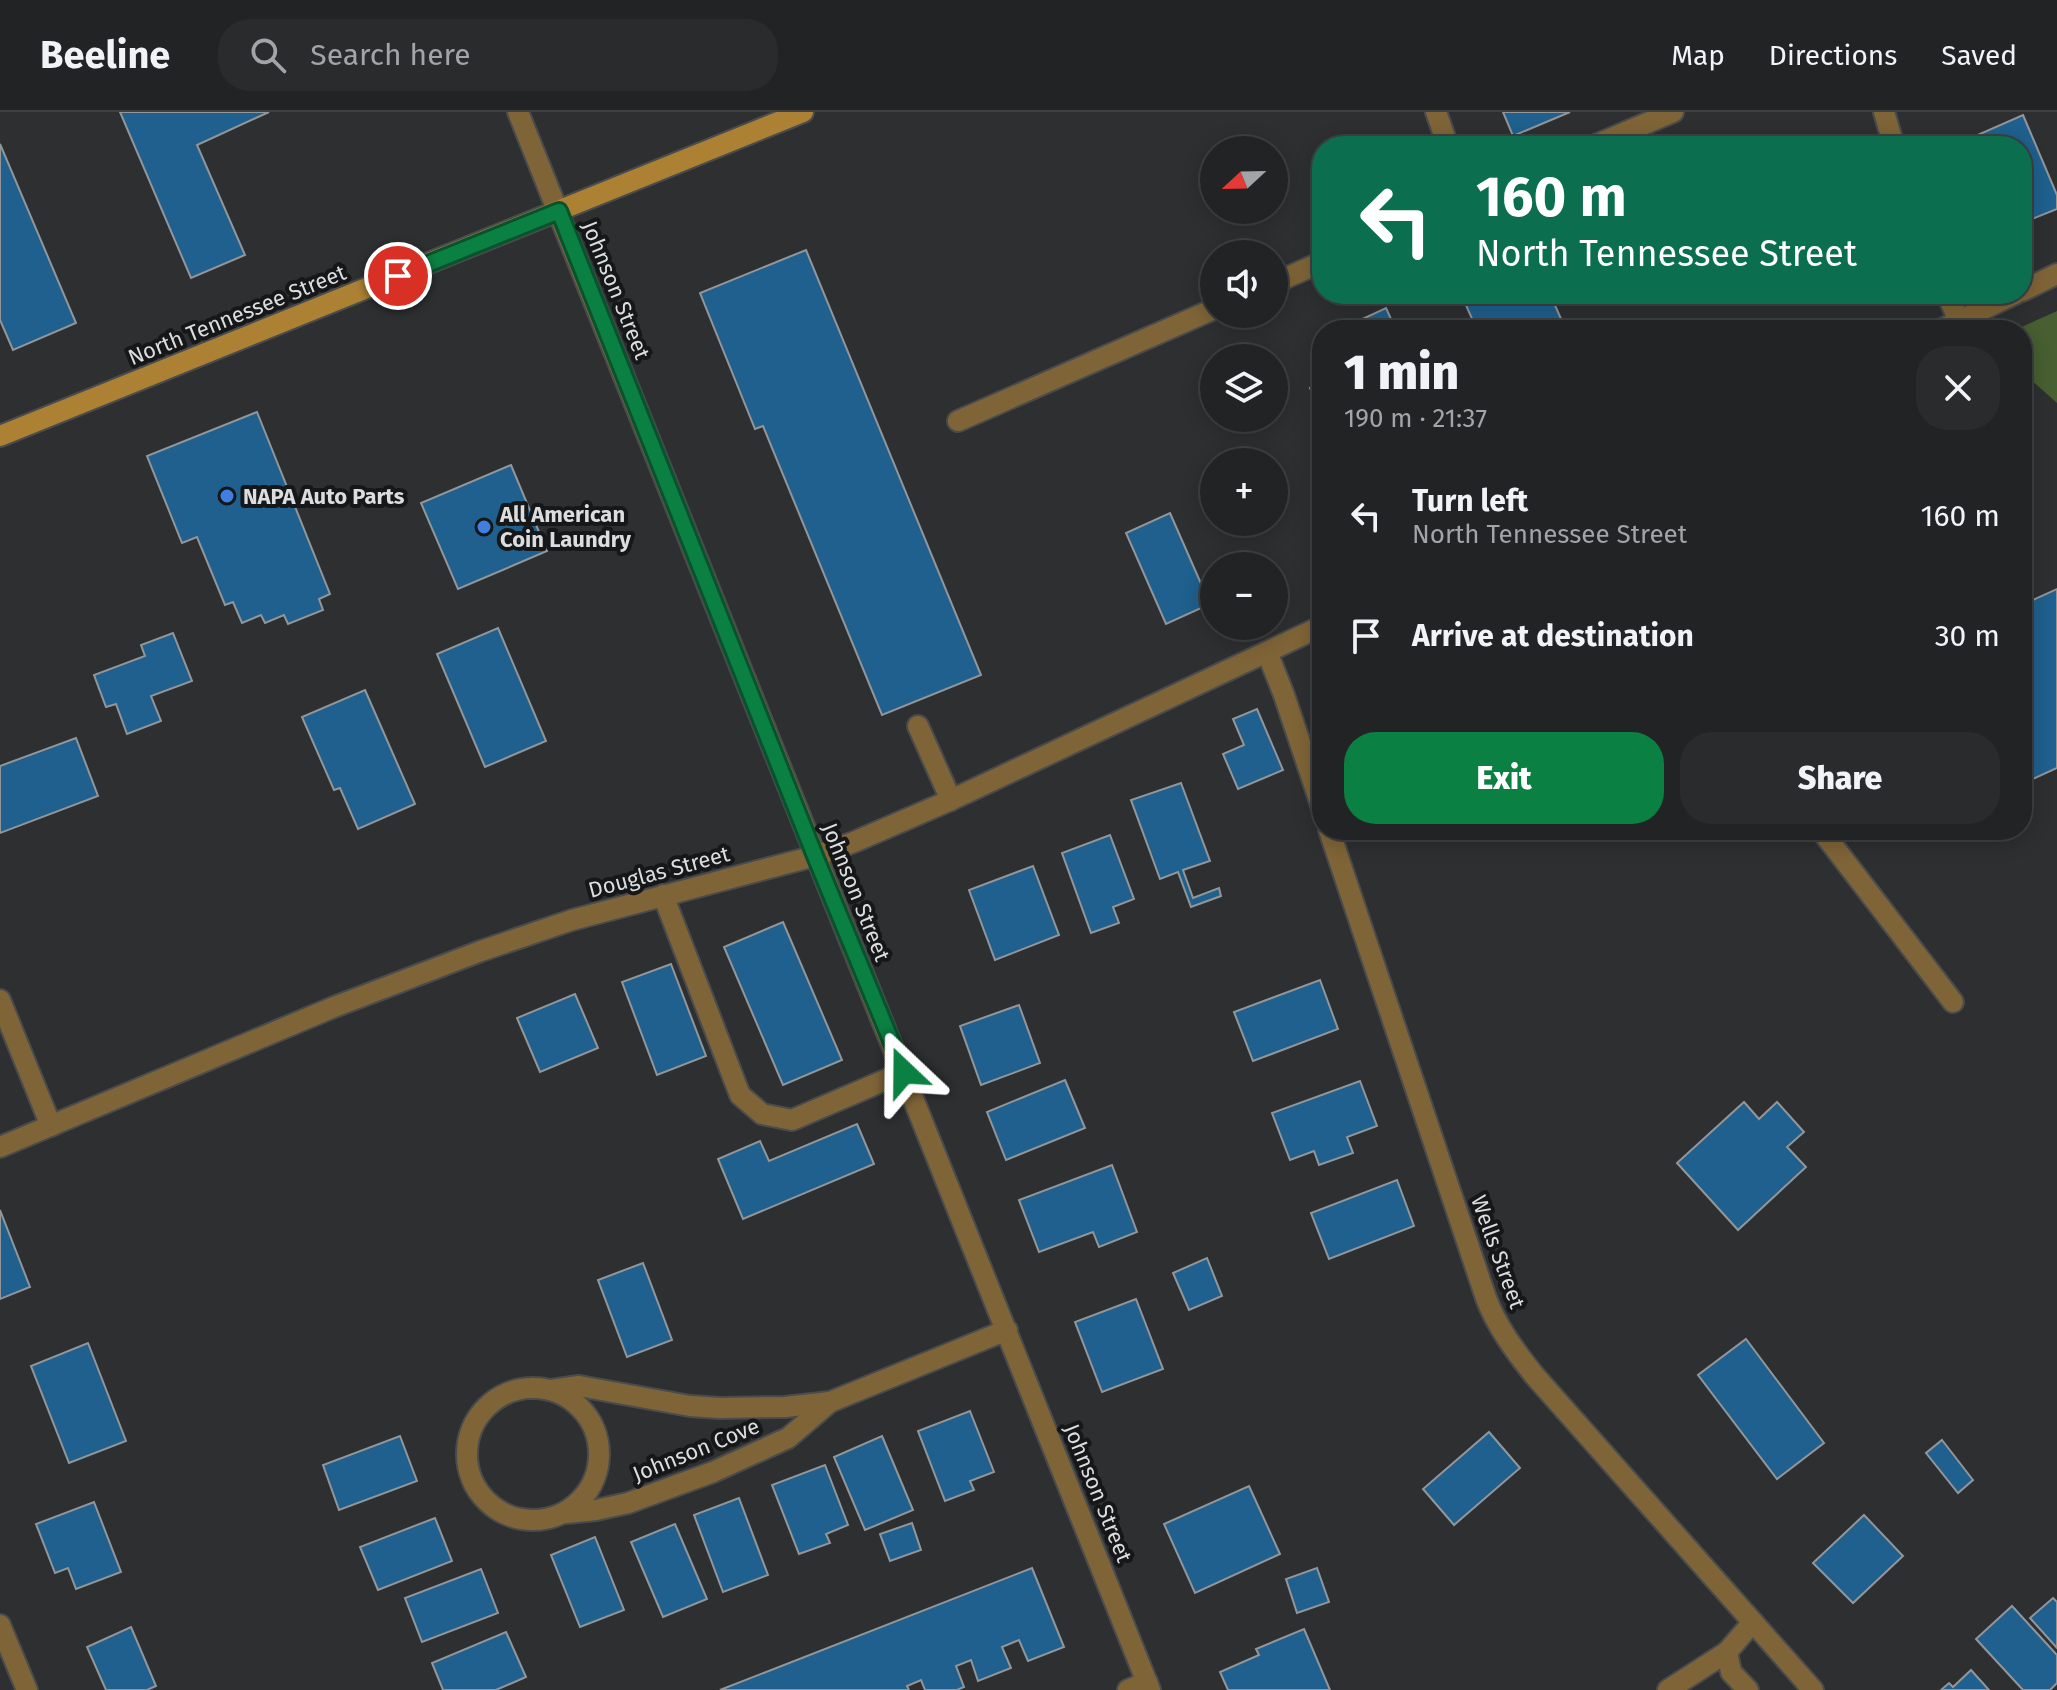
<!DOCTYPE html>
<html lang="en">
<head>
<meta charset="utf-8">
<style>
  :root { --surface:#222325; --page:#2a2b2d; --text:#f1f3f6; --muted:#a2a4a7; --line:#3f4042; --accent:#0b8043 }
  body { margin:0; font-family:"Fira Sans",sans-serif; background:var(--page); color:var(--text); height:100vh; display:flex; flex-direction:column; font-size:30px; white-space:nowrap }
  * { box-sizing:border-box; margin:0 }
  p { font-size:26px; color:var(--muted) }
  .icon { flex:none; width:44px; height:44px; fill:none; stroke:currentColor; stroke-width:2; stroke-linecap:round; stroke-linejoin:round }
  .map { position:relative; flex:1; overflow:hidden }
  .drawer { position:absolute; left:1312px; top:208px; width:720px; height:520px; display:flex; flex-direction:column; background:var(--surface); border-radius:32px; box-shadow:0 4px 20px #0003,0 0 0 2px var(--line) }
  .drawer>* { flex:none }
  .hud { position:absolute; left:1312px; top:24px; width:720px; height:168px; border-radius:32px; box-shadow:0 4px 20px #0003,0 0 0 2px var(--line); background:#0b6e4f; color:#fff; overflow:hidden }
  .needle { width:52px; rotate:248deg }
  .tools { position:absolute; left:1200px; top:24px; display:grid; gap:16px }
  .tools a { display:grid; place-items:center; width:88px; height:88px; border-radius:50%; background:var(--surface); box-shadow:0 4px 20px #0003,0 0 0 2px var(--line); font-size:40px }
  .pin { position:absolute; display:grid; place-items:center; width:68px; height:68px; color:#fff; margin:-34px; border:4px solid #fff; border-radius:50%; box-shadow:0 2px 8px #0007 }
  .me { position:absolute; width:88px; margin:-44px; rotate:337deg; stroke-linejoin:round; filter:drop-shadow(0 0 6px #0008) }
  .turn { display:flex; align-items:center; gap:28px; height:168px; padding:0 32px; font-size:36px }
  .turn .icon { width:104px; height:104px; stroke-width:2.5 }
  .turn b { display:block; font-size:56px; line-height:68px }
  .round { display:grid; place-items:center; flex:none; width:84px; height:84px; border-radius:32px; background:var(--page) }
  .head { display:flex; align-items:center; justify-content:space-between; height:136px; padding:0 32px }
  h1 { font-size:48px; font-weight:800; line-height:60px }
  .action { display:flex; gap:16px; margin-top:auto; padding:16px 32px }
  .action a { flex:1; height:92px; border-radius:32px; background:var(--accent); color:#fff; font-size:32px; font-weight:800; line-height:92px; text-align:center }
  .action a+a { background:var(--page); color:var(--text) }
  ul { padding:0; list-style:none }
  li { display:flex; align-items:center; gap:24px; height:120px; padding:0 32px }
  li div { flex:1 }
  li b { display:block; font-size:30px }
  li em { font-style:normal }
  header { display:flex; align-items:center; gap:48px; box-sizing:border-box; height:112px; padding:0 40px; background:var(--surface); border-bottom:2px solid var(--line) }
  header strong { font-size:38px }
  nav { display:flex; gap:44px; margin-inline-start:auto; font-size:28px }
  .search { width:560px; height:72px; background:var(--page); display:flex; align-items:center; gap:20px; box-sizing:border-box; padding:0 28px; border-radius:32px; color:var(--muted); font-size:30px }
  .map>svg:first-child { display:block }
  .green { fill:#475f31 }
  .building { fill:#1f608e; stroke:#939699; stroke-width:2 }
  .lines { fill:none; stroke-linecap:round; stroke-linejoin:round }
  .service-casing { stroke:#494b4d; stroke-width:24 }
  .minor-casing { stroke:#494b4d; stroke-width:24 }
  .secondary-casing { stroke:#494b4d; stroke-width:24 }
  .service { stroke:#7f6437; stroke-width:20 }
  .minor { stroke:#7f6437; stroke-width:20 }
  .secondary { stroke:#ac8133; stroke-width:20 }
  .route-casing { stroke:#07532c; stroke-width:20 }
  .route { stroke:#0b8043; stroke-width:14 }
  .shop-dot { fill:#3f7fe0; stroke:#161718; stroke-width:3 }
  .labels { text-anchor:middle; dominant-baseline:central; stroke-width:8; stroke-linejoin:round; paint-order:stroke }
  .street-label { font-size:22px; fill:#dbddde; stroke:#161718 }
  .poi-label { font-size:22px; font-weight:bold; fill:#dbddde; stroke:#161718; text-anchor:start }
</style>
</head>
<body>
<header>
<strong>Beeline</strong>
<div class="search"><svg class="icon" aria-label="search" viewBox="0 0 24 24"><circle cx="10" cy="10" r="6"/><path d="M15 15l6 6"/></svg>Search here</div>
<nav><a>Map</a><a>Directions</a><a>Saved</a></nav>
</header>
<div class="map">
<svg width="2057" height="1578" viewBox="0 0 2057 1578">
  <rect width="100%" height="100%" fill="#2d2f31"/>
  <path class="green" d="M2057,199v92l-35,-31v-42h-7z"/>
  <g class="building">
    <path d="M120,0h149l-72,33 48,110 -54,23z"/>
    <path d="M1503,0h67l-57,24z"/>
    <path d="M2023,3l34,80v14l-35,14v-77h-45l-4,-9z"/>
    <path d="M0,32l76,179 -63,27 -13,-30z"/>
    <path d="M806,138l175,425 -99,40 -119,-289 -8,3 -55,-136z"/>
    <path d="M1461,182h89l16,36h-68l-2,-5 -13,5h-6z"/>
    <path d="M1386,196l10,22h-36l-4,-8z"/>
    <path d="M1322,271v32l-12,-27z"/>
    <path d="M257,300l73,182 -11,5 4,11 -35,14 -4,-9 -19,8 -4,-8 -19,8 -9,-21 -8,3 -28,-68 -15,6 -35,-87z"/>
    <path d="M511,353l36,86 -89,38 -37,-86z"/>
    <path d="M1170,401l40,91 -44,20 -40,-91z"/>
    <path d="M2057,477v179l-35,16v-179z"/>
    <path d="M498,516l48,113 -61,26 -48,-113z"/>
    <path d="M173,521l19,48 -41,15 10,25 -34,13 -11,-30 -10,3 -12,-32 51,-19 -4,-11z"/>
    <path d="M365,578l50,114 -57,25 -18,-41 -6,2 -32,-73z"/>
    <path d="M1257,597l26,61 -45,19 -15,-35 21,-9 -11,-26z"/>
    <path d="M76,626l22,58 -98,37v-67z"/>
    <path d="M1181,671l29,78 -27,9 10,28 26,-10 2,8 -30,11 -13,-35 -18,7 -29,-79z"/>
    <path d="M1110,723l24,64 -21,8 6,16 -28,10 -29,-80z"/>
    <path d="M1033,754l26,69 -64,25 -26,-70z"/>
    <path d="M783,810l59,138 -59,25 -59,-138z"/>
    <path d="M671,852l35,92 -49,19 -35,-93z"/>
    <path d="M1320,868l18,49 -85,32 -19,-49z"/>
    <path d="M575,882l23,54 -58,24 -23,-54z"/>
    <path d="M1019,893l21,58 -59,22 -21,-59z"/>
    <path d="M1065,968l20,48 -79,32 -19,-48z"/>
    <path d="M1360,969l17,45 -30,11 6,16 -34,12 -5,-14 -24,9 -18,-47z"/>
    <path d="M1744,990l15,17 18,-17 27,30 -17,15 19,20 -68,63 -61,-67z"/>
    <path d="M857,1012l17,40 -131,55 -25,-60 42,-18 9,20z"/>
    <path d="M1112,1053l25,67 -38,15 -6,-15 -54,20 -20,-52z"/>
    <path d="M1397,1068l17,46 -85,33 -18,-46z"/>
    <path d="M0,1098l30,77 -30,12z"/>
    <path d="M1207,1146l15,38 -33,14 -16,-37z"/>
    <path d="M643,1151l29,77 -45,17 -29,-77z"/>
    <path d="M1136,1187l27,70 -61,23 -27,-70z"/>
    <path d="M1746,1227l78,104 -47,36 -79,-104z"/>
    <path d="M88,1231l38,98 -57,22 -38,-97z"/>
    <path d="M970,1299l24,61 -24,9 4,9 -29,11 -27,-70z"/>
    <path d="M1489,1320l31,36 -66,57 -31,-36z"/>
    <path d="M400,1324l17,45 -78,29 -16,-45z"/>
    <path d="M882,1324l31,74 -48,20 -31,-73z"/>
    <path d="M1942,1328l31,40 -15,13 -32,-40z"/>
    <path d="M825,1353l23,60 -22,9 4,9 -31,11 -27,-69z"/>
    <path d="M1249,1374l31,68 -85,39 -31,-69z"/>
    <path d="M739,1386l29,77 -45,17 -29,-77z"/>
    <path d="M94,1390l27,70 -45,17 -8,-21 -13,5 -19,-49z"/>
    <path d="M1864,1403l39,41 -50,47 -40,-40z"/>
    <path d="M435,1406l17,43 -74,29 -18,-43z"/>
    <path d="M912,1411l9,27 -31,11 -10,-27z"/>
    <path d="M675,1412l32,75 -44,18 -32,-75z"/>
    <path d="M595,1425l29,73 -44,17 -29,-72z"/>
    <path d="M1032,1456l32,79 -36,14 -9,-21 -17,7 9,21 -33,13 -7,-21 -15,6 8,21 -7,3h-32l-4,-10 -14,6 2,4h-189z"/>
    <path d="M1317,1456l12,34 -32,11 -11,-34z"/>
    <path d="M481,1457l17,44 -76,29 -17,-44z"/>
    <path d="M2053,1486l4,4v46l-27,-30z"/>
    <path d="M2012,1494l45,49v28l-7,7h-27l-47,-51z"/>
    <path d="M131,1515l25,59 -9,4h-41l-19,-43z"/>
    <path d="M1304,1517l26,61h-102l-8,-18 39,-17 -3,-6z"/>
    <path d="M506,1520l20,45 -30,13h-53l-11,-27z"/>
    <path d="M1971,1558l18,20h-48l8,-7 4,4z"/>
  </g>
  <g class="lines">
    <g class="service-casing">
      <g id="service">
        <path d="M1436,0l12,34"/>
        <path d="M1593,34l80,-34"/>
        <path d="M1274,171l48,-21"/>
        <path d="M958,309l256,-112"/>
        <path d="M918,614l33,74"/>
        <path d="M1821,718l132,172"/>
        <path d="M663,783l77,200 22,19 30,6 112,-48"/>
        <path d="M0,888l51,126"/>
        <path d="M1668,1578l59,-38"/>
        <path d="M1748,1578l-17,-18 -4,-20 26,-30"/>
      </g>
    </g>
    <g class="minor-casing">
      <g id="minor">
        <path d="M518,0l632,1578"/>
        <path d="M1884,0l10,34"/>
        <path d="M2022,179l35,-17"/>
        <path d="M1947,182l12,27"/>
        <path d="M1940,218l75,-36"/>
        <path d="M1267,540l17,43 38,113"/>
        <path d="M1329,718l157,468c11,29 29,53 48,77l279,315"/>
        <path d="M0,1035l334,-140 147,-56 91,-31 243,-64 39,-14 97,-42 371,-174"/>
        <circle cx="533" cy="1342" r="66"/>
        <path d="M551,1278l28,-4 111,20 30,2 65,-1 45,-5"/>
        <path d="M566,1401l30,-3 32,-7 85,-31 75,-34 42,-36 177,-72"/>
        <path d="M0,1513l27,65"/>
        <path d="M1128,1578l19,-8"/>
      </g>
    </g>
    <g class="secondary-casing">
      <path id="secondary" d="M0,324l803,-324"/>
    </g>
    <use href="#service" class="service"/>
    <use href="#minor" class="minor"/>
    <use href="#secondary" class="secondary"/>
  </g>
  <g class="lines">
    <g class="route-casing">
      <path id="route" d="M398,164l161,-65 256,645 89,216"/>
    </g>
    <use href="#route" class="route"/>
  </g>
  <g class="shop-dot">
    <circle cx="227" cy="384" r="8"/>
    <circle cx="484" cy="415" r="8"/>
  </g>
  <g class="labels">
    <g class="street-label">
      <text transform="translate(616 178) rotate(68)">Johnson Street</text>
      <text transform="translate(237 203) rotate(-22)">North Tennessee Street</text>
      <text transform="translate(659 760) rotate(-15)">Douglas Street</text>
      <text transform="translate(856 780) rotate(68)">Johnson Street</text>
      <text transform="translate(1498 1140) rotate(70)">Wells Street</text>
      <text transform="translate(696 1338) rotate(-22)">Johnson Cove</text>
      <text transform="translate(1098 1381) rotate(68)">Johnson Street</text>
    </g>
    <g class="poi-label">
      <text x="243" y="384">NAPA Auto Parts</text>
      <text x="500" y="402">All American<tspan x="500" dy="25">Coin Laundry</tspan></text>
    </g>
  </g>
</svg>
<div class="tools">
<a><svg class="needle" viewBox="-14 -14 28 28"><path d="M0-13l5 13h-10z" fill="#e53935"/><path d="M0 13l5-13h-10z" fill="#a2a4a7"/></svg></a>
<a><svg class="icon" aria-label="sound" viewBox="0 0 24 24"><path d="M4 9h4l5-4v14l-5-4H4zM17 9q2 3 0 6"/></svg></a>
<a><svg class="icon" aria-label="layers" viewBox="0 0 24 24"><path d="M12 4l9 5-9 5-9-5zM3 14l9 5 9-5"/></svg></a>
<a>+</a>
<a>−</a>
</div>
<div class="pin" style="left:398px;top:164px;background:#d93025"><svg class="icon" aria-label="arrive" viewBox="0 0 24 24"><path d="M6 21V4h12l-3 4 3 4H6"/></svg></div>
<svg class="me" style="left:904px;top:960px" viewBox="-20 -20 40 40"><path d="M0-17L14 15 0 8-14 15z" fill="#0b8043" stroke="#fff" stroke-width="4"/></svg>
<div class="hud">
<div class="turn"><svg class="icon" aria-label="left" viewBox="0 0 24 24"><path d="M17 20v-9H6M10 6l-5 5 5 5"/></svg><div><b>160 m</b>North Tennessee Street</div></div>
</div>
<section class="drawer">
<div class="head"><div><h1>1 min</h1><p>190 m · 21:37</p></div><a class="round"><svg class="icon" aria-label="close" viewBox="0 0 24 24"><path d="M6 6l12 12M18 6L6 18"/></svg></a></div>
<ul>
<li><svg class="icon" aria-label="left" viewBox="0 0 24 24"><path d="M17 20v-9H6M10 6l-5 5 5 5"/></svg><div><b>Turn left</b><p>North Tennessee Street</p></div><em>160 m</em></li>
<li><svg class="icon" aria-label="arrive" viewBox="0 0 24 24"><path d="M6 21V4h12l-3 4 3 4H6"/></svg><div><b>Arrive at destination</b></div><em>30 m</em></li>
</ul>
<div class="action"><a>Exit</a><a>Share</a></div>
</section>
</div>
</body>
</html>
